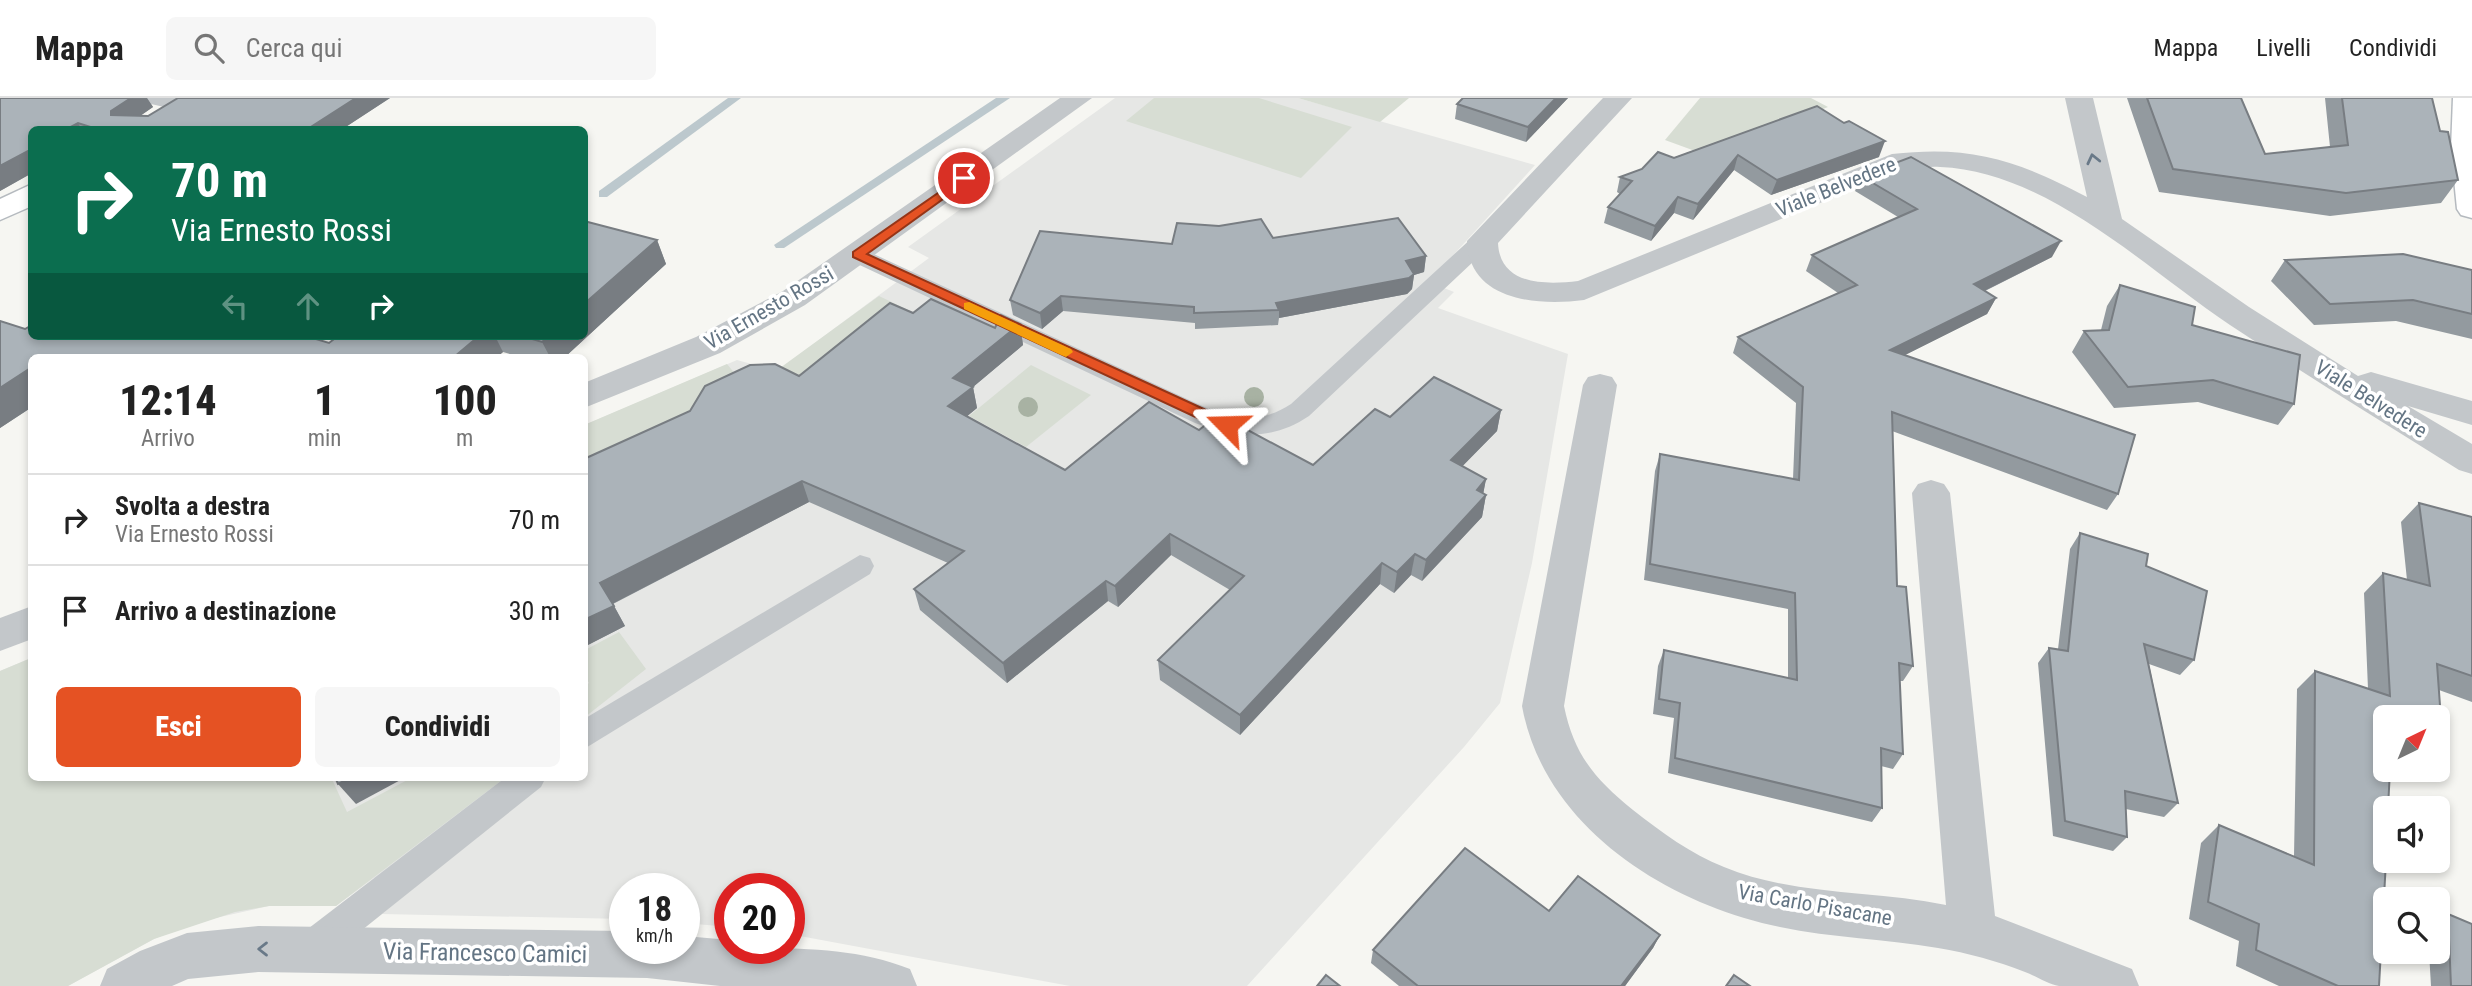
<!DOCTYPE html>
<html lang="it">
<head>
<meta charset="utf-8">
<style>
  :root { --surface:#fff; --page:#f6f6f6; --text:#222; --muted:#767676; --line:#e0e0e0; --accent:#e55223 }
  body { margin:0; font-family:"Roboto Condensed",sans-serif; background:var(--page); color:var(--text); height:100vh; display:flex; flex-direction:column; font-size:26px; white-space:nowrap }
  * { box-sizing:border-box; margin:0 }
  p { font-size:23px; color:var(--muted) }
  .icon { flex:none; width:38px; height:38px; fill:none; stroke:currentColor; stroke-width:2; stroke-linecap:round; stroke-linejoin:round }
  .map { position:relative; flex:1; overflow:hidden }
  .side { position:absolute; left:28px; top:256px; width:560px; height:427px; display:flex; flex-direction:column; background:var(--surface); border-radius:10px; box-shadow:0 4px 10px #0003 }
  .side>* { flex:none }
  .hud { position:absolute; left:28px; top:28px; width:560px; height:214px; border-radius:10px; box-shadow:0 4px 10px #0003; background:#0b6e4f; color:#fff; overflow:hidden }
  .needle { width:46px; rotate:43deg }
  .tools { position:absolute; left:2373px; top:607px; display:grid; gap:14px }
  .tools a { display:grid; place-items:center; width:77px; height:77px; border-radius:10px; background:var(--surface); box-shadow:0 4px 10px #0003; font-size:35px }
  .speed { position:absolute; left:609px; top:775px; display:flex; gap:14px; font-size:35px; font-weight:700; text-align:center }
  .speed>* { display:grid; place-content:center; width:91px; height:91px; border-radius:50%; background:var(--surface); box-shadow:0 4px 10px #0003; line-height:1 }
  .speed small { font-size:18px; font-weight:400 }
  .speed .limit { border:10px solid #d22; background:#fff; color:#111 }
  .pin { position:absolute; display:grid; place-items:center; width:60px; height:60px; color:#fff; margin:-30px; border:4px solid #fff; border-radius:50%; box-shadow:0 2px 7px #0007 }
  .me { position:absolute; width:77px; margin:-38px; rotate:292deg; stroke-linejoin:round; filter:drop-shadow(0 0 5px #0008) }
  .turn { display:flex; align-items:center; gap:24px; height:147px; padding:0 28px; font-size:32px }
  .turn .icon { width:91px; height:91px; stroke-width:2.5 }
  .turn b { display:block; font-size:49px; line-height:60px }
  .lanes { display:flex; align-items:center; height:66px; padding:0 28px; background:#0003; justify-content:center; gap:35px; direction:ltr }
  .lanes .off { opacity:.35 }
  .eta { display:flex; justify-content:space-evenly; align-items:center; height:119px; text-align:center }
  .eta b { font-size:42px; font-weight:800; line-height:49px }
  .action { display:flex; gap:14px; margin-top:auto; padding:14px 28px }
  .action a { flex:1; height:80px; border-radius:10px; background:var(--accent); color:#fff; font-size:28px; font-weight:800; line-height:80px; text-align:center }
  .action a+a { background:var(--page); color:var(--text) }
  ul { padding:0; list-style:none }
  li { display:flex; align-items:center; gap:21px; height:91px; padding:0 28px; border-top:2px solid var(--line) }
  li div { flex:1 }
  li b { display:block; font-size:26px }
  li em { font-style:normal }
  header { display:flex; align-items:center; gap:42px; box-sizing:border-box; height:98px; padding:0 35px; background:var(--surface); border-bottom:2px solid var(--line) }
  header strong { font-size:33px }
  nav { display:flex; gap:38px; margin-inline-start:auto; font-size:24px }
  .search { width:490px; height:63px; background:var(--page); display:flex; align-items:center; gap:18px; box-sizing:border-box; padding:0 24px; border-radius:10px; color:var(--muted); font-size:26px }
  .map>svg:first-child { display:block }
  .built { fill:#e6e7e5 }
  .green { fill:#d7ddd3 }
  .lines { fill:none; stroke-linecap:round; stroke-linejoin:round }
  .stream { fill:#bcc8cd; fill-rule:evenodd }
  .secondary-casing { stroke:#b5babf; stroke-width:3 }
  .lane { fill:#c3c7ca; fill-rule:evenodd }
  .street { fill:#c3c7ca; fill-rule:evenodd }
  .secondary { fill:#fff; fill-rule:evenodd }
  .tree { fill:#a8b2a3 }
  .wall { fill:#939a9f }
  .shaded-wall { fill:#787d82 }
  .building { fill:#abb3b9; stroke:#787d82; stroke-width:2 }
  .oneway { stroke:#697988 }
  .route { fill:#e55223; stroke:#953517; stroke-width:2 }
  .slow { fill:#f59e0b }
  .labels { text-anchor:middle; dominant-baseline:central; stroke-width:7; stroke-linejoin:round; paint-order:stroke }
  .street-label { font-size:21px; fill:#647584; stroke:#fff }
  .near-street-label { font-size:24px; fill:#647584; stroke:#fff }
</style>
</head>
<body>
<header>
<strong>Mappa</strong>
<div class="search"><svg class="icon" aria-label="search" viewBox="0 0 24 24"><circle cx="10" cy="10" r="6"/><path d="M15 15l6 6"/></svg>Cerca qui</div>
<nav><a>Mappa</a><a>Livelli</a><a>Condividi</a></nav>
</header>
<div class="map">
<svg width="2472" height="888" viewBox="0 0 2472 888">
  <rect width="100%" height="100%" fill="#f6f6f2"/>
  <path class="built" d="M1115,0h183l237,67 -106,117 25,10 -16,16 130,46 -36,209 -32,140 -36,44 -217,239h-177l-281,-52v-45h-59v38l-46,-4v-34h-59v30l-243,-5 17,-14 -25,-22 -38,28h-67l-76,17 -39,16 -86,47h-68v-315l31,-13 1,119h552l1,-352 152,-65 40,11 152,-113 -21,-11z"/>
  <g class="green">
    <path d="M1154,0h105l93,29 -51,51 -175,-57z"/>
    <path d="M1298,0h111l-29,24z"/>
    <path d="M1700,0h111l17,9 -122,48 -41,-15z"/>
    <path d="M879,198l48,23 -120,63 -27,-14z"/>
    <path d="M727,266l18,22 -54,25 -106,60 -1,-46z"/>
    <path d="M1031,267l60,30 -65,52 -57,-31z"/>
    <path d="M619,534l27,37 -61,48v-31l4,-3 -4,-7v-26z"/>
    <path d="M31,560l1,119h299l16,35 66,-35h93l-170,129h-67l-34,6 -81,27 -86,47h-68v-315z"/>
  </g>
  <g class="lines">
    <g class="stream">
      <path d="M728,0h13l-134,99h-8v-6z"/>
      <path d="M996,0h14l-226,150h-8l-2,-3z"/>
    </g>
    <g class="secondary-casing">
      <g id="secondary">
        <path d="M2453,0h19v120l-11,-3 -4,-6 -6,-60z"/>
        <path d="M32,86v22l-32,14v-21z"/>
      </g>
    </g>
    <g class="lane">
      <path d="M1482,136l8,2 3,5 -3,5 -181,170c-37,25 -74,22 -114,7l-346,-163 -3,-5 11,-7 8,2 348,161c29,10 52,10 78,-7l183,-168z"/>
      <path d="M860,457l10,3 4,8 -4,8 -286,175v-30z"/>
      <path d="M506,679h40l-5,10 -219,175 -13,5 -13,-5 -5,-12 5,-12z"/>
    </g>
    <g class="street">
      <path d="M147,0h45l4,5 -4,6 -10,2 -31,-7z"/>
      <path d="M1060,0h32l-287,207 -85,48 -136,55v-25l112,-46 87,-46z"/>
      <path d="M1603,0h29l-134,145c2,42 46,42 80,38l314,-127c80,-9 124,6 195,43l-22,-99h28l29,121 127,88 109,69 13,-4 101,29v24l-64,-19 64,38v30l-13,-4c-77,-48 -153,-95 -229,-145 -85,-57 -183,-154 -290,-158 -14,-1 -29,2 -42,4l-314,129c-47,6 -115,1 -117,-59z"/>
      <path d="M1600,276l12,3 5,8 -53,321c10,49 31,73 69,104 28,22 58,44 91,57 70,29 149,23 222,38l-34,-412 6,-9 13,-4 13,4 6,9 45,423 137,53 7,17c-25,0 -55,0 -80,0 -11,-2 -23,-10 -34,-14 -28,-11 -57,-19 -87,-24 -52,-9 -106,-10 -158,-21 -113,-23 -236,-100 -258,-221l61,-321 5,-8z"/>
      <path d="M32,508v33l-32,12v-33z"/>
      <path d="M258,828l367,5v17h59v-12l46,4v8c59,0 122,-2 180,21l7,17h-197l-73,-8 -389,-6 -70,7 -16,7h-72l7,-17 33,-18 47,-18z"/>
    </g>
    <use href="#secondary" class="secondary"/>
  </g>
  <g class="tree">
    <circle cx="1254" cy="299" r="10"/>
    <circle cx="1028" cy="309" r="10"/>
  </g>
  <g class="wall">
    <path d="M0,0h147l6,9 -12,8 7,1 30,-18h212l-49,32h-309v43l-32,18z"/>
    <path d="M1463,0h105l-42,44 -71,-23 2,-15z"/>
    <path d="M2127,0h114l24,56 65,-7 -5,-49h107l8,33 18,49 -17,23 -111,13 -171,-24z"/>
    <path d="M1817,8l62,51 -108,38 -37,-25 -41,50 -19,-7 -23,28 -47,-18 4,-16 12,-13 -3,-2 3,-15z"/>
    <path d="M1861,78l191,81 -67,34 11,7 -9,16 -82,41 213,139 -11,16 -215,-79 5,155 16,80 -10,15h-3l3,73 -10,15 -12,-3 1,42 -10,14 -204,-49 6,-55 -21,-4 5,-48 6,-16 124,29v-70l-144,-29 11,-109 5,-17 133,25 3,-76 -63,-50 5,-16 100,-44 -32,-22 6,-16 86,-38 -43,-26z"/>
    <path d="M1273,140l153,18 -2,16 -10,3 -2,14 -5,5 -128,24 -1,7 -83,4v-6l-132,-12 -21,18 -29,-14 -3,-15 162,-56z"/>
    <path d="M657,142l9,24 -101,93h-44l-18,-5 -6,5h-465v50l-32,21v-107l25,8 304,14 9,-7h246z"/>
    <path d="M2285,162l187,10v69l-76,-18 -82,4 -43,-44z"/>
    <path d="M2120,187l72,40 102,79 -16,21 -80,-23 -84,6 -42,-56 12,-21 17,-1 6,-24z"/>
    <path d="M913,215l82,15 25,-4 3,21 -50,42 4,21 -10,8 98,54 134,-40 35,6 79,29 77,-48 111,-7 -4,21 -35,35 24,13 -3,15 3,1 -4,22 -60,64 -11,-6 -17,18 -14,-9 -140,151 -80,-55 -2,-20 72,-70 -59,-35 -53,52 -10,-6 -101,82 -87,-73 -6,-21 34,-26 -139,-61 -196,102 12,22 -41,21v-188l215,-83z"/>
    <path d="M2419,405l53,14v185l-33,-12 4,57 -5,4v-33h-53l-6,268h-100l-43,-20 3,-25 -50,-22 12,-76 18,-18 75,31 3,-167 18,-18 53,18 -4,-96 19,-20 24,7 -6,-58z"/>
    <path d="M2080,435l66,33 48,94 -14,15 -31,-11 29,139 -14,14 -38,-8 1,28 -14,14 -60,-15 -15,-173 11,-15 9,1 12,-100z"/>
    <path d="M1549,813l111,24 -7,13 -28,38h-226l-28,-23 2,-13z"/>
    <path d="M2448,816l24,72h-41l-2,-34h9v-31z"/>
  </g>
  <g class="shaded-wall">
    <path d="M131,0h16l6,9 -30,21 -12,-13v-4z"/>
    <path d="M356,0h34l-49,32h-35z"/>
    <path d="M1556,0h12l-42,44 2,-15z"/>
    <path d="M78,25l4,7h-17z"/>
    <path d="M1885,43l-6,16 -108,38 6,-15z"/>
    <path d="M32,51v24l-32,18v-25z"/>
    <path d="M1738,57l-4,15 -41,50 5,-16z"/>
    <path d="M1678,99l-4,16 -23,28 4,-15z"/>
    <path d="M657,142l9,24 -101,93h-15l-8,-15 7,-6h35v-32z"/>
    <path d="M2061,143l-9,16 -86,43 8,-16z"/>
    <path d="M1426,158l-2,16 -10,3 -2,14 -5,5 -128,24v-8l-3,-7 130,-42z"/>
    <path d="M1061,198l2,15 -21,18 -2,-16z"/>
    <path d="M1996,200l-9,16 -104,52 7,-16z"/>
    <path d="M1020,226l3,21 -50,42 4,21 -24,20 -5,-22 5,-28z"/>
    <path d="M479,238h16l8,16 -6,5h-43z"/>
    <path d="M32,269v40l-32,21v-40z"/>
    <path d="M1501,312l-4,21 -49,50 3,-21z"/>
    <path d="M1486,381l-4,21 4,-5 -4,22 -60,64 4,-21z"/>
    <path d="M802,383l7,21 -197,102 -12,-21z"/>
    <path d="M1170,436l1,21 -53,52 -3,-21z"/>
    <path d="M1415,456l-4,21 -17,18 3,-21z"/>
    <path d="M1382,465l-2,21 -140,151v-20z"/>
    <path d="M1106,483l2,20 -101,82 -4,-20z"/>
    <path d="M614,508l11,20 -41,21v-27z"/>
    <path d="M352,679h54l-50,27 -18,-20z"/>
    <path d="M1660,837l-7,13 -28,38h-4z"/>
  </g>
  <g class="building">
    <path d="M0,0h131l-20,13v4l37,1 30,-18h178l-50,32h-206l-22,-7 -13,7h-33v19l-32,17z"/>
    <path d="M1463,0h93l-28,29 -71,-23z"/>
    <path d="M2147,0h94l24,56 83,-9 -6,-47h90l8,33 8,1 10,48 -112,13 -173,-24z"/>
    <path d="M1817,8l27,17 5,-2 36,20 -108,39 -39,-25 -40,49 -20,-7 -23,29 -47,-19 24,-26 -12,-4 22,-8 16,-17 16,6z"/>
    <path d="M1911,59l150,84 -87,43 22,14 -106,52 245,85 -17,59 -226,-82 5,174 9,1 7,79 -14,-3 4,91 -22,-6 1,60 -207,-50 5,-55 -21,-4 5,-49 133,30 -2,-87 -145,-29 10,-110 139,26 4,-93 -65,-50 119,-52 -45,-30 105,-46 -56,-33z"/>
    <path d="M1398,120l28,38 -20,5 8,13 -5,4 -133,25 3,7 -85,3v-6l-133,-11 -21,17 -30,-13 30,-69 132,13 5,-21 42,3 42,-7 12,19z"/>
    <path d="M584,123l73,19 -73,64z"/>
    <path d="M2403,156l69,16v44l-59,-14 -83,4 -45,-44z"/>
    <path d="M2120,187l75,22 -3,18 108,30 -6,49 -81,-24 -85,7 -44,-56 25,-1z"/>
    <path d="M931,201l64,29 6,-13 19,9 -67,54 20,9 -25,19 117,64 84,-68 50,28 9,-7 26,13 10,-8 69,37 62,-56 15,8 44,-40 67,33 -50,50 35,19 -9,11 9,5 -60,65 -11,-6 -18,18 -15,-9 -142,152 -82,-55 86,-84 -74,-42 -55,52 -9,-5 -103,82 -89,-74 50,-38 -162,-70 -202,102 14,23 -30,14v-161l106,-48 15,-25 45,-21 25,-1 24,12 91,-73 23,10z"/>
    <path d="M0,223l25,8 7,-4v11h274l23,7 9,-7h141l-25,21h-422v10l-32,21z"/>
    <path d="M522,238h27l-7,6z"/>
    <path d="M2419,405l53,14v159l-35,-12 6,83h-5v-29h-53v52h5l-2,38h-3l1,53 -7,125h-41l-82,-36 3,-26 -51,-22 11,-77 95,40 1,-194 75,25 -7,-123 47,13z"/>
    <path d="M2080,435l68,21 -2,12 61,25 -13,69 -50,-16 34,159 -53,-12 2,46 -62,-16 -16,-173 19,3z"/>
    <path d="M335,679h17l-14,7z"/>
    <path d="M1465,750l84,63 29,-35 82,59 -39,51h-203l-45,-36z"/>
    <path d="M2448,816l24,10v62h-21z"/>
    <path d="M1326,877l14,11h-23z"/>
    <path d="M1734,877l16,11h-24z"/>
  </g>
  <defs><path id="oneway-chevron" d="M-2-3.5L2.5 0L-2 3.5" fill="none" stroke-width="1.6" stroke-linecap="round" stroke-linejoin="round" transform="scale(1.75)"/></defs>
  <g class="oneway">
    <use href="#oneway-chevron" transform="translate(2093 61) rotate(-103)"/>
    <use href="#oneway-chevron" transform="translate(263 851) rotate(180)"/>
  </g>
  <path class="route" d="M964,77l6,3 -2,3 -101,73 365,168v7h-11l-368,-172v-5z"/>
  <path class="slow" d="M969,204l102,47 2,3 -7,5 -5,-2 -97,-46v-6z"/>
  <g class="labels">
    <g class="street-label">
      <text transform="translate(1836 89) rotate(-22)">Viale Belvedere</text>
      <text transform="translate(769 210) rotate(-30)">Via Ernesto Rossi</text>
      <text transform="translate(2371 301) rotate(32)">Viale Belvedere</text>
      <text transform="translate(1815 807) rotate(10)">Via Carlo Pisacane</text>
    </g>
    <g class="near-street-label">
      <text transform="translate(485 855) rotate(1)">Via Francesco Camici</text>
    </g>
  </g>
</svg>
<div class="tools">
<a><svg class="needle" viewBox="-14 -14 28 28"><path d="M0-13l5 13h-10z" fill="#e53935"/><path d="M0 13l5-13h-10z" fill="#767676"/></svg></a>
<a><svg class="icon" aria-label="sound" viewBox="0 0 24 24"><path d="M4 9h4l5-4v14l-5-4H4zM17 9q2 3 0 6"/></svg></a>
<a><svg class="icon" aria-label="search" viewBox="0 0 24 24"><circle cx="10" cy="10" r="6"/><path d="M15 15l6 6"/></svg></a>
</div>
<div class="speed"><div>18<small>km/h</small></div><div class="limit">20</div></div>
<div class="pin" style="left:964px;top:80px;background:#d93025"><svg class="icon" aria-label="arrive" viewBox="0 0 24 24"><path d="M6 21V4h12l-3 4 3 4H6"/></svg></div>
<svg class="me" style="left:1227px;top:327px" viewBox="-20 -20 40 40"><path d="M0-17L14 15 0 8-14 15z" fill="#e55223" stroke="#fff" stroke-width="4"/></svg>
<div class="hud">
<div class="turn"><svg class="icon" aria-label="right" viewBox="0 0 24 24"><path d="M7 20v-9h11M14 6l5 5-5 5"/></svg><div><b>70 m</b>Via Ernesto Rossi</div></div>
<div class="lanes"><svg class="icon off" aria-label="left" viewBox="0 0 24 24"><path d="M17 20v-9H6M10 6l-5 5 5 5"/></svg><svg class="icon off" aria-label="ahead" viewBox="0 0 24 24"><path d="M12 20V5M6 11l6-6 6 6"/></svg><svg class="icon" aria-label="right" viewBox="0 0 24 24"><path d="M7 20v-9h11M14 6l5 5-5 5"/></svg></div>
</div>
<section class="side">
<div class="eta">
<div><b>12:14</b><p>Arrivo</p></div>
<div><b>1</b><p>min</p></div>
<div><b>100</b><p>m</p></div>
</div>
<ul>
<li><svg class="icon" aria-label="right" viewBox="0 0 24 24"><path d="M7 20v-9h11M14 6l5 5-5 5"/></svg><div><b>Svolta a destra</b><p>Via Ernesto Rossi</p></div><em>70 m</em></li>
<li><svg class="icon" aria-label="arrive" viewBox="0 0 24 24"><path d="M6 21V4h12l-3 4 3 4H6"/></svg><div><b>Arrivo a destinazione</b></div><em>30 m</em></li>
</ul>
<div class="action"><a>Esci</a><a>Condividi</a></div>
</section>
</div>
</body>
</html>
